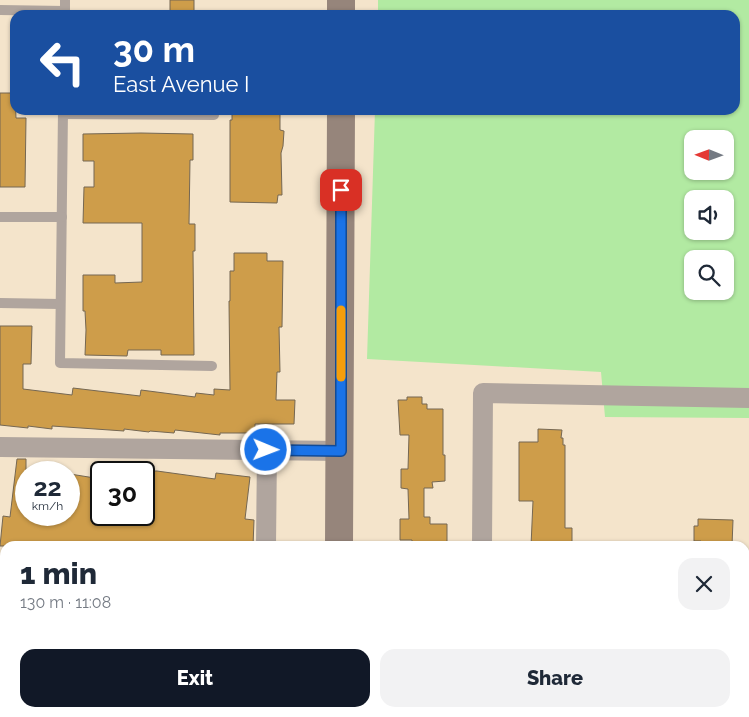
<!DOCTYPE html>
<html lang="en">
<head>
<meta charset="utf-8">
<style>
  :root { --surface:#fff; --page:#f2f2f3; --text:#1f2937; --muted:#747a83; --accent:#111827 }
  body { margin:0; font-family:Raleway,sans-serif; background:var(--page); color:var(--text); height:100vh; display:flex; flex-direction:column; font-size:19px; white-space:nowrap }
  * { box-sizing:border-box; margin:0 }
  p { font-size:16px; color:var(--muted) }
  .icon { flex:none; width:28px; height:28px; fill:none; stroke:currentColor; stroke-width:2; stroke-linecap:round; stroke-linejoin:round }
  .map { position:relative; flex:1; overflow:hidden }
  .panel { position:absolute; left:0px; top:541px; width:750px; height:176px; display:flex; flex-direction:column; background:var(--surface); border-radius:15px 15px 0 0; box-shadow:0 1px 4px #0004 }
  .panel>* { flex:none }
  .hud { position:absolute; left:10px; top:10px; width:730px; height:105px; border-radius:15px; box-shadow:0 1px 4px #0004; background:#1a4fa0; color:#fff; overflow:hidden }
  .needle { width:32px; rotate:271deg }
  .fabs { position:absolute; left:684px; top:130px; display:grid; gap:10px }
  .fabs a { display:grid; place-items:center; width:50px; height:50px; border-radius:10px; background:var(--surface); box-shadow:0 1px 4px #0004; font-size:25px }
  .speed { position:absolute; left:15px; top:461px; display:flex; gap:10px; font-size:25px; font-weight:700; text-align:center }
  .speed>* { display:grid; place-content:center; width:65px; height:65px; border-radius:50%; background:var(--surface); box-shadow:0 1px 4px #0004; line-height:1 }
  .speed small { font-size:12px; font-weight:400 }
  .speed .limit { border:2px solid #111; border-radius:8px; background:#fff; color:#111 }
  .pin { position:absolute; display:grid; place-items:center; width:42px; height:42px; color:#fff; margin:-21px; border-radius:10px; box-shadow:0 2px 8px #0006 }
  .me { position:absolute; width:55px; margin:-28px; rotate:91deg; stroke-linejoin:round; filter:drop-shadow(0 0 4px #0008) }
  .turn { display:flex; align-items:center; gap:18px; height:105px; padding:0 20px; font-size:22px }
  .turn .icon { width:65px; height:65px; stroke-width:2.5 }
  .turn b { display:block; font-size:35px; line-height:42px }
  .round { display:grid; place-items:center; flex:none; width:52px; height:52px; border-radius:15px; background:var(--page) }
  .summary { display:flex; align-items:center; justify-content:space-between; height:85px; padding:0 20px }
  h1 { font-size:30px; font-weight:800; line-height:38px }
  .primary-button { display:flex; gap:10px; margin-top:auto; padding:10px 20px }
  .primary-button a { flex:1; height:58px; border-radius:15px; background:var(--accent); color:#fff; font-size:20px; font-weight:800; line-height:58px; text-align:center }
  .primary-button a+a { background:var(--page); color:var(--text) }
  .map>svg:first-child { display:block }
  .green { fill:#b2eaa2; fill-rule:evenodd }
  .building { fill:#ce9d4a; stroke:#756752 }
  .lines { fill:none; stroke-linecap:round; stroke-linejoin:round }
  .service { stroke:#b0a59e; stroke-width:10 }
  .minor { stroke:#b0a59e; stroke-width:20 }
  .secondary { stroke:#96857b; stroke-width:28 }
  .route-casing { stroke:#114b97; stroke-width:12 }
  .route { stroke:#1a73e8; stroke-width:9 }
  .slow { stroke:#f59e0b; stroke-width:9 }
</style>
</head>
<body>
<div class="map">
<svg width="749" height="717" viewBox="0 0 749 717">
  <rect width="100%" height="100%" fill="#f4e4cb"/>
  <path class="green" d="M378,0h371v418l-144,-1 -4,-45 -234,-13 8,-249h360v-95h-357zM692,139h33v32h-33zM692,199h33v32h-33zM692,259h33v32h-33z"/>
  <g class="building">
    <rect x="170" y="0" width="24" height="15"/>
    <path d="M0,93h15l1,25h10l-1,69h-25z"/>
    <path d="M232,110h48v20l4,1 -1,15 -2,7 1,42h-4l-1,8 -47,-1v-82h2z"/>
    <path d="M141,133l52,1v26h-3l-1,64h6v27h-2l1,104h-33v-5h-33l-1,6 -42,-1 1,-25 -1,-19h-2v-36h32v8l27,-1v-59h-59l1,-36h10v-26h-11v-27z"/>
    <path d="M234,253h33v8h16l-1,66h-3l1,45h-3l-1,28h19l-1,24h-39v9h-35v2l-45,-5 -1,3 -24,-2 -1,1 -25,-3v2l-72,-5v3l-24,-3v2l-28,-3v-99h32l-1,38h-8v25l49,6 1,-7 67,8 1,-6 54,7 1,-4 18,2v-6l16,1 -1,-89h1v-30h4z"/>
    <path d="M407,397h15v7h5v5h16v46h2v26l-13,1 1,6h-9v29h6v7h17v22h-19v-3h-16v-3h-12v-21h9l-1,-30 -7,-1v-19h7l1,-34h-9l-2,-35h9z"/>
    <path d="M538,429l24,1 -1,8h2v7h2v83h7v18h-41l2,-45h-14v-59h19z"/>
    <path d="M17,459h9v56h43l1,-41 31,5v37l43,1v-46h13l58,8 1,-6 34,4 -5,42 9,1 -1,26h-253l3,-30 7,1z"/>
    <path d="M698,519l35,1 -1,26h-31v-5h-7v-15h4z"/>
  </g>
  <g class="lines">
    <g class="service">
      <path d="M0,10l65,1"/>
      <path d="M65,15v-15"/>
      <path d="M63,110l-3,253 152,3"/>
      <path d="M63,114l151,1"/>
      <path d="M0,217h62"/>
      <path d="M0,303l60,1"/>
    </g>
    <g class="minor">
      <path d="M0,447l341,4"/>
      <path d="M266,546l1,-96"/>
      <path d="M482,546l1,-153 266,5"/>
      <path d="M0,583h5"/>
      <path d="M745,608h4"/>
      <path d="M481,712v5"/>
      <path d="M703,717v-5"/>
    </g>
    <g class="secondary">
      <path d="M341,15v-15"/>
      <path d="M339,546l2,-436"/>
      <path d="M339,717v-5"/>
    </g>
  </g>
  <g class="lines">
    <g class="route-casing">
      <path id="route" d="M266,450l75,1v-261"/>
    </g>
    <use href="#route" class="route"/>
    <path class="slow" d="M341,310v67"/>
  </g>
</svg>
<div class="fabs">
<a><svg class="needle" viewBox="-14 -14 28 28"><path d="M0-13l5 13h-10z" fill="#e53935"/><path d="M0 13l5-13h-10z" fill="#747a83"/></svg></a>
<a><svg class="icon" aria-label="sound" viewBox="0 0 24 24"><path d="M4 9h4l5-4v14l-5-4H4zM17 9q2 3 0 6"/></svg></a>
<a><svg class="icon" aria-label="search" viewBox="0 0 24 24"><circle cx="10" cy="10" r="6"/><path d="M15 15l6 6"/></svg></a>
</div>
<div class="speed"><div>22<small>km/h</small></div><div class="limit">30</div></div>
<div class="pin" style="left:341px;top:190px;background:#d93025"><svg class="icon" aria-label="arrive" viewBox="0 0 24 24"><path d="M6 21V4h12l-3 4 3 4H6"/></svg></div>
<svg class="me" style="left:266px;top:450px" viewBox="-20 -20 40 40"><circle r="17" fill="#1a73e8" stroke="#fff" stroke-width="3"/><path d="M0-11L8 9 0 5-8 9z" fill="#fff"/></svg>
<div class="hud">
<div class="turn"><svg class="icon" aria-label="left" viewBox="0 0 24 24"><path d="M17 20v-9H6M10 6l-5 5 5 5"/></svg><div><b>30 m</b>East Avenue I</div></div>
</div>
<section class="panel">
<div class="summary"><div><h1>1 min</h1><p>130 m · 11:08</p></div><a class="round"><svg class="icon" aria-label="close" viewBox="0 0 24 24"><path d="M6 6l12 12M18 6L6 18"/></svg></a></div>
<div class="primary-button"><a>Exit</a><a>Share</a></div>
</section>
</div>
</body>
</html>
